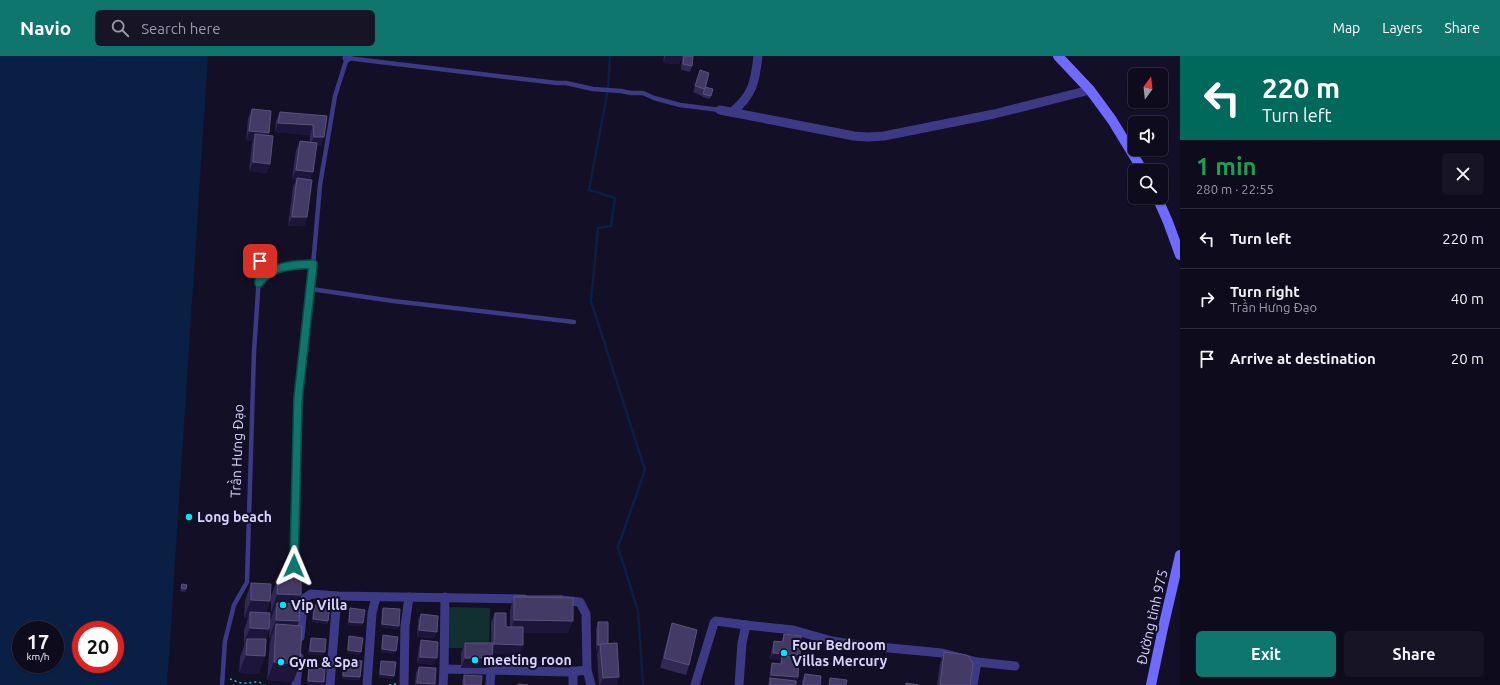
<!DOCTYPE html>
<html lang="en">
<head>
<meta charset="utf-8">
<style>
  :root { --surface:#0e0b1c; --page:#171425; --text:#f1f3f6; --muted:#9b9ba3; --line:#2e2b3b; --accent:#0f766e }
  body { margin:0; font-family:Ubuntu,sans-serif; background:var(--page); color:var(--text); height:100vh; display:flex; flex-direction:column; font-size:15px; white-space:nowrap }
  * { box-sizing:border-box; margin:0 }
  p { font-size:13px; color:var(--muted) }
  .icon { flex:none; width:22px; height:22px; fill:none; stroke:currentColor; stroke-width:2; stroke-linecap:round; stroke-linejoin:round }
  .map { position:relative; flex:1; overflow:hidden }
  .details { display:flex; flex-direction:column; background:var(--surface); width:320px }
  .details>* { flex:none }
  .hud { background:#00695c; color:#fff; overflow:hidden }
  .needle { width:26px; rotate:15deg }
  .tools { position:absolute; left:1128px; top:12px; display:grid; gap:8px }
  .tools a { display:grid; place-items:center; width:40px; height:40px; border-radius:6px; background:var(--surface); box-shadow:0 1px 3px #0004,0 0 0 1px var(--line); font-size:20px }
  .speed { position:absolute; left:12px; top:565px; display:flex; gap:8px; font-size:20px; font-weight:700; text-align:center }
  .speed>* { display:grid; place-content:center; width:52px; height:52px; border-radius:50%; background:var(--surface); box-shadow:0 1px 3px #0004,0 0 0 1px var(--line); line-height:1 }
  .speed small { font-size:10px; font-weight:400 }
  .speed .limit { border:6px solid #d22; background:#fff; color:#111 }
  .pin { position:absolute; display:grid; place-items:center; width:34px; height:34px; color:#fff; margin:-17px; border-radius:8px; box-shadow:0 2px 6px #0006 }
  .me { position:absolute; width:44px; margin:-22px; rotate:1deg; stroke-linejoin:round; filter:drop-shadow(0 0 3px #0008) }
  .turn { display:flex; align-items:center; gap:14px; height:84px; padding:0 16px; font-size:18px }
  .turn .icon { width:52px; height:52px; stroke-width:2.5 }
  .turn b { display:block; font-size:28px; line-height:34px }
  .round { display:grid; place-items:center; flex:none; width:42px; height:42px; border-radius:6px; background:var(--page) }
  .summary { display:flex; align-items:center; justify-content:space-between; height:68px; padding:0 16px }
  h1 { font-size:24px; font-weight:700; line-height:30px; color:#1e9e55 }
  .primary-button { display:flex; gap:8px; margin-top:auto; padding:8px 16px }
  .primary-button a { flex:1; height:46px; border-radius:6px; background:var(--accent); color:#fff; font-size:16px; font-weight:700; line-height:46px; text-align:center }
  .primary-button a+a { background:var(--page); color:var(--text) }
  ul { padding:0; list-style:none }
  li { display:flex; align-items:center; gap:12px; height:60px; padding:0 16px; border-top:1px solid var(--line) }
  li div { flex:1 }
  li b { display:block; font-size:15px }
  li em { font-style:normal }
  header { display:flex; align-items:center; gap:24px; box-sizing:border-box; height:56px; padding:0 20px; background:var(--accent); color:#fff }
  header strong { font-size:19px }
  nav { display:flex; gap:22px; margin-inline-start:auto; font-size:14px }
  .search { width:280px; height:36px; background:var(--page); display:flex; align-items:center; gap:10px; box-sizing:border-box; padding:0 14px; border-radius:6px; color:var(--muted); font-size:15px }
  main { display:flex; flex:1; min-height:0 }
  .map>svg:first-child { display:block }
  .green { fill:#12302f }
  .water { fill:#0a1f44; fill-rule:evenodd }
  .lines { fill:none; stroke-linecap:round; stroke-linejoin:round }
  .stream { stroke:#0a1f44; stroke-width:2.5 }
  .path { stroke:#2fb8b0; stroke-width:1.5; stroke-dasharray:2 3; stroke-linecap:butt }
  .lane { stroke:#3d3a85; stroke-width:4.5 }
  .street { stroke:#3d3a85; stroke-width:9 }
  .secondary { stroke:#6f6bff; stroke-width:10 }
  .wall { fill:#312854 }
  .shaded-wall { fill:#1d163a }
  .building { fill:#433a66; stroke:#5a527e }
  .route-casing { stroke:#0a4d48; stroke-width:10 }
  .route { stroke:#0f766e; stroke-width:7 }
  .poi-dot { fill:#00e5ff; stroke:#130f26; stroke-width:1.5 }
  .labels { text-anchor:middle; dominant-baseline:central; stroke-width:4; stroke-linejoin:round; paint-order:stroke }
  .street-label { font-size:14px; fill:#d9d4ff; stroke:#130f26 }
  .poi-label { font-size:14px; font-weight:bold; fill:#d9d4ff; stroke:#130f26; text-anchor:start }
</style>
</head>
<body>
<header>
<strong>Navio</strong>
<div class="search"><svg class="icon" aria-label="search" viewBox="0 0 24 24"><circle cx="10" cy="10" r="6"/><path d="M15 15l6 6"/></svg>Search here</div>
<nav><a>Map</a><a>Layers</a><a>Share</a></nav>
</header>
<main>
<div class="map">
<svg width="1180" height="629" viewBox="0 0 1180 629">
  <rect width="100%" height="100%" fill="#130f26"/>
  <path class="green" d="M447,551l43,1 -1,40h-43z"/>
  <path class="water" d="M0,0h208l-41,629h-167zM21,574h34v34h-34zM81,574h34v34h-34z"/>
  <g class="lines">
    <path class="stream" d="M610,0l-2,33 -19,101 26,8 -4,28 -13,2 -7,73 54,169 -27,77 20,64 5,74"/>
    <g class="path">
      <path d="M230,623c4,1 8,4 13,4 8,1 14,-4 21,2"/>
      <path d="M389,629l7,-1"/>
    </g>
    <g class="lane">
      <path d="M259,227c13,-18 33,-18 54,-19"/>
      <path d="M311,233l82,12 181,21"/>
      <path d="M294,510l4,-167 13,-110 9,-104 15,-89 12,-38 210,25h9l27,6 28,2 10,2h12l11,5 26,7 40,5"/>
      <path d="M222,629l3,-44 9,-36 13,-23 7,-230 6,-91"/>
    </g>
    <g class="street">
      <path d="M347,2l1,-2"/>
      <path d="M720,54l134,26 14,1 16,-1 110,-22 96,-24"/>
      <path d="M732,56c21,-17 23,-30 26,-56"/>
      <path d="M561,544l19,2 6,12 1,56 4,15"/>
      <path d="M300,581l3,-31 2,-8 6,-4 26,2 187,3"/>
      <path d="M977,606l38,4"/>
      <path d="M444,613l125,3 18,-2"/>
      <path d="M573,615v14"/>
      <path d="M296,629l3,-28"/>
      <path d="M330,629l7,-89"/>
      <path d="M367,629l5,-72 4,-16"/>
      <path d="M404,629l1,-59 4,-29"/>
      <path d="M443,629l1,-16 1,-72"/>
      <path d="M490,629l1,-14"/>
      <path d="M695,629l19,-62 2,-2 30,4"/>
      <path d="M739,629l3,-42 4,-18 47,5 39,11 26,4 84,8 35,9 -4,23"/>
    </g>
    <g class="secondary">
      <path d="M1058,0l32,34 22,30 31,51"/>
      <path d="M1157,141l11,25 12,33"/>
      <path d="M1151,629l12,-57 17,-73"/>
    </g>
  </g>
  <g class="wall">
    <path d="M664,0h29l-1,10 -2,6 -9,-2 1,-13 -3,7 -16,-1z"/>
    <path d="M698,21l7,10 8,2 -3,10 -8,-2v-1l-9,-4z"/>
    <path d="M252,53l17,24 -1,2 -1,38 -18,-2 3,-28 1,-2 -7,-1 2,-22z"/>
    <path d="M280,56l47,4 -3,21 -3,9h-5l-6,34 -3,37 -3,9h-16l5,-39 3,-7 -4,-1 4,-29 4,-9 10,1v-7l-35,-3 1,-11z"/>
    <path d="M278,522l19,26v22l3,38 -7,18 -26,-2 3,-38 1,-4h-2l1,-17 3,-8 -2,-1v-16z"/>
    <path d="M251,527l15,30 3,16 -3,10 -7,35 -20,-1 1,-16 4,-11v-16l4,-12h-4l1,-17z"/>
    <path d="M182,528l5,1 -2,7 -5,-1z"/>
    <path d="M514,540l54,37h-45l-3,21h-28l-3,14h-28v-15l4,-10h26v-21l4,-9 11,14h4v-17z"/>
    <path d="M315,549l13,16 -1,3 -15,-2 1,-14z"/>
    <path d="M350,552l12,18 -14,-1 1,-14z"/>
    <path d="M383,552l15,21 -17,-2 1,-16z"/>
    <path d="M421,558l13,24 -17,-1 1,-17z"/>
    <path d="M598,566l10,22 11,33 -3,8h-17l-2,-31 1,-3h-2v-22z"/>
    <path d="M672,567l17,42 -3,10 -26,-7 9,-35z"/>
    <path d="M784,578l16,21 -2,3v19l-2,8h-28l1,-4 1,-11 2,-7 8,1 1,-4 -11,-1 2,-12 2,-6 7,1z"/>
    <path d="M383,579l12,19 -14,-2 1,-14z"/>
    <path d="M349,580l11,19 -13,-2 1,-14z"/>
    <path d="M311,582l12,17 -15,-1 2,-13z"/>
    <path d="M421,584l13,25 -17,-2 2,-16z"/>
    <path d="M944,596l26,33h-33l3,-21z"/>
    <path d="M344,603l16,18 -1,3 -17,-1 1,-17z"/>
    <path d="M381,605l12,18 -14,-2 1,-13z"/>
    <path d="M309,611l15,15 -17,2 1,-14z"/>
    <path d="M419,611l15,18h-19l1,-12z"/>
    <path d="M805,618l15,11h-18v-4z"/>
    <path d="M464,619l17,10h-19v-4z"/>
  </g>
  <g class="shaded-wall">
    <path d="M666,0h16l-3,8 -16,-1z"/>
    <path d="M278,67l35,2 -3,10 -35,-3z"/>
    <path d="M249,75l20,2 -4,9 -10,-8 -2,7 -7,-1z"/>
    <path d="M314,81h10l-3,9h-11z"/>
    <path d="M253,106l17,2 -3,9 -18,-2z"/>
    <path d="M296,114l17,2 -4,9 -17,-2z"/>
    <path d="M292,161h15l-3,9h-16z"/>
    <path d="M277,538l24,1 -7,18 -17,-10 -4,10 -2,-1z"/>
    <path d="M251,544l19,1 -6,18 -14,-7 -2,6h-4z"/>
    <path d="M313,563l15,2 -1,3 -15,-2z"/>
    <path d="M276,564l23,1 -6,18 -17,-15 -5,14h-2z"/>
    <path d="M514,564l59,1 -5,12h-58z"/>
    <path d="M349,566l14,1 -1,3 -14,-1z"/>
    <path d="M382,568l17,2 -1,3 -17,-2z"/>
    <path d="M250,572l19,1 -6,18 -16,-8 -4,7z"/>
    <path d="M419,574l18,2 -3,6 -17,-1z"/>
    <path d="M494,588l29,1 -3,9h-29z"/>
    <path d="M600,588l-2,7h-2l2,-6z"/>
    <path d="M382,593l14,2 -1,3 -14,-2z"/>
    <path d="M348,594l13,2 -1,3 -13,-2z"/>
    <path d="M310,595l15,1 -2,3 -15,-1z"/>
    <path d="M773,597l27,2 -3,6 -15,-5 -1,4 -11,-1z"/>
    <path d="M246,599l19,1 -6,18 -20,-1z"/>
    <path d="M420,601l17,1 -3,7 -17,-2z"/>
    <path d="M465,602h27l-3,10h-28z"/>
    <path d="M274,606l26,2 -7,18 -26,-2z"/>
    <path d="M380,618l14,2 -1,3 -14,-2z"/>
    <path d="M771,619l27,2 -2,6 -26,-5 -1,3z"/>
    <path d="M343,620l17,1 -1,3 -17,-1z"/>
    <path d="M619,621l-3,8h-16l3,-7z"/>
    <path d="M308,625l16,1 -1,3 -16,-1z"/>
    <path d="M417,627l18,1 -1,1h-17z"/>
  </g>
  <g class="building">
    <path d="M684,0h9l-1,10 -9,-2z"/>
    <path d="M700,14l9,3 -4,16 -10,-3z"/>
    <path d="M705,31l8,2 -2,7 -8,-2z"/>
    <path d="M252,53l19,2 -2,22 -20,-2z"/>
    <path d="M280,56l47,4 -3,21h-10l-1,-12 -35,-2z"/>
    <path d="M255,78l18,2 -3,28 -17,-2z"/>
    <path d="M300,85l17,2 -4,29 -17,-2z"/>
    <path d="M297,122l15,2 -5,37h-15z"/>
    <path d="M278,522l23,1v16l-24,-1z"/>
    <path d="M251,527l20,1 -1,17 -19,-1z"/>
    <path d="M182,528l5,1 -1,4 -5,-1z"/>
    <path d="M514,540h48v2l-48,-1z"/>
    <path d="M514,541l59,1v23l-59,-1z"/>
    <path d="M277,547l23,1 -1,17 -23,-1z"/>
    <path d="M315,549l15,1 -2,15 -15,-2z"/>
    <path d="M350,552l15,2 -2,13 -14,-1z"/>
    <path d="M383,552l17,1 -1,17 -17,-2z"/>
    <path d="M250,556l20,1 -1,16 -19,-1z"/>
    <path d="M495,557h11v14h17v18l-29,-1z"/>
    <path d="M421,558l17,2 -1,16 -18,-2z"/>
    <path d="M598,566h10v22l-10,1z"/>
    <path d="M672,567l25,7 -8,35 -25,-7z"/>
    <path d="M276,568l26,2 -2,38 -26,-2z"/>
    <path d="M784,578l17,2 -1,19 -27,-2 1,-12 9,1z"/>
    <path d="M383,579l15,2 -2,14 -14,-2z"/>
    <path d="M349,580l14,2 -2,14 -13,-2z"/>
    <path d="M311,582l15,1 -1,13 -15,-1z"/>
    <path d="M247,583h19l-1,17 -19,-1z"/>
    <path d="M421,584l17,2 -1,16 -17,-1z"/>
    <path d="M465,587h28l-1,15h-27z"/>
    <path d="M617,587l2,34 -16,1 -3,-34z"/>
    <path d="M944,596l23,3 6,8 -3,22h-30z"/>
    <path d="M782,600l17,2 -1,19 -27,-2 1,-12 9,1z"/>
    <path d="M344,603l18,2 -2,16 -17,-1z"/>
    <path d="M381,605l15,1 -2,14 -14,-2z"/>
    <path d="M309,611l16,2 -1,13 -16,-1z"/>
    <path d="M419,611l17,1 -1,16 -18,-1z"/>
    <path d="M805,618l16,2 -1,9h-17z"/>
    <path d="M464,619l18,1 -1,9h-17z"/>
    <path d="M770,622l26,3v4h-26z"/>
    <path d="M830,622l17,2 -1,5h-17z"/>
    <path d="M906,627l13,2h-13z"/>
    <path d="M518,628l10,1h-10z"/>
  </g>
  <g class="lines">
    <g class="route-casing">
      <path id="route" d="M260,205l-1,22c13,-18 33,-18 54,-19l-15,135 -4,167"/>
    </g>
    <use href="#route" class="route"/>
  </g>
  <g class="poi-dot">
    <circle cx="189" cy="461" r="4"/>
    <circle cx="283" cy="549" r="4"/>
    <circle cx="784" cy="597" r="4"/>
    <circle cx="475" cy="604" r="4"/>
    <circle cx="281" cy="606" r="4"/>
  </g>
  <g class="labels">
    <g class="street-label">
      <text transform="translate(237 395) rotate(-88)">Trần Hưng Đạo</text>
      <text transform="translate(1152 561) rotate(-77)">Đường tỉnh 975</text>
    </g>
    <g class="poi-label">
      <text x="197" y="461">Long beach</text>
      <text x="291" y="549">Vip Villa</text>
      <text x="792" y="589">Four Bedroom<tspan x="792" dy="16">Villas Mercury</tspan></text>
      <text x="483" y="604">meeting roon</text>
      <text x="289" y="606">Gym &amp; Spa</text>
    </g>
  </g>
</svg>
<div class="tools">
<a><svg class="needle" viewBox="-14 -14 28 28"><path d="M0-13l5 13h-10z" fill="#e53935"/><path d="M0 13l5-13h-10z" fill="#9b9ba3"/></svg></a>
<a><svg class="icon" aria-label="sound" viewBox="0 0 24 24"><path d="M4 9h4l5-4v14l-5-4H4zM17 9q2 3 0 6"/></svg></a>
<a><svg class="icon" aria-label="search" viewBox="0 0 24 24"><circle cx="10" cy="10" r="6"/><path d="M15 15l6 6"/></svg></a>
</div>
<div class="speed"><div>17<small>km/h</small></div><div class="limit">20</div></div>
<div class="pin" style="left:260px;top:205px;background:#d93025"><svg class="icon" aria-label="arrive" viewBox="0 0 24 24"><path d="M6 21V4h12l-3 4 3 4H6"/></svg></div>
<svg class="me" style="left:294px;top:510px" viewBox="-20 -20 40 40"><path d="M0-17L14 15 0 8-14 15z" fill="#0f766e" stroke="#fff" stroke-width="4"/></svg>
</div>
<section class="details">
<div class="hud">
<div class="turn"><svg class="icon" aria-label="left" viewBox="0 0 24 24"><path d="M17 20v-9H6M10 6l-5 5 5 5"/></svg><div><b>220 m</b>Turn left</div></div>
</div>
<div class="summary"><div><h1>1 min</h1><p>280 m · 22:55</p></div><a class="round"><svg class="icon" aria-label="close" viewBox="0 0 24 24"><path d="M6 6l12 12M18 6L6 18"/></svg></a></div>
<ul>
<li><svg class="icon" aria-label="left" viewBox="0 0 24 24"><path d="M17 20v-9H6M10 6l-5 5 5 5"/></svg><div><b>Turn left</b></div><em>220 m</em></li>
<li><svg class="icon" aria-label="right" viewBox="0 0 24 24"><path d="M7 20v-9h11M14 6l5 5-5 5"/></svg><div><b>Turn right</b><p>Trần Hưng Đạo</p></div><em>40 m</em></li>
<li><svg class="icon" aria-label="arrive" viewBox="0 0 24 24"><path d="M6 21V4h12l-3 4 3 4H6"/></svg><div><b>Arrive at destination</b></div><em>20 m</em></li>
</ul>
<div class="primary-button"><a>Exit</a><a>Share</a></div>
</section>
</main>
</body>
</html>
